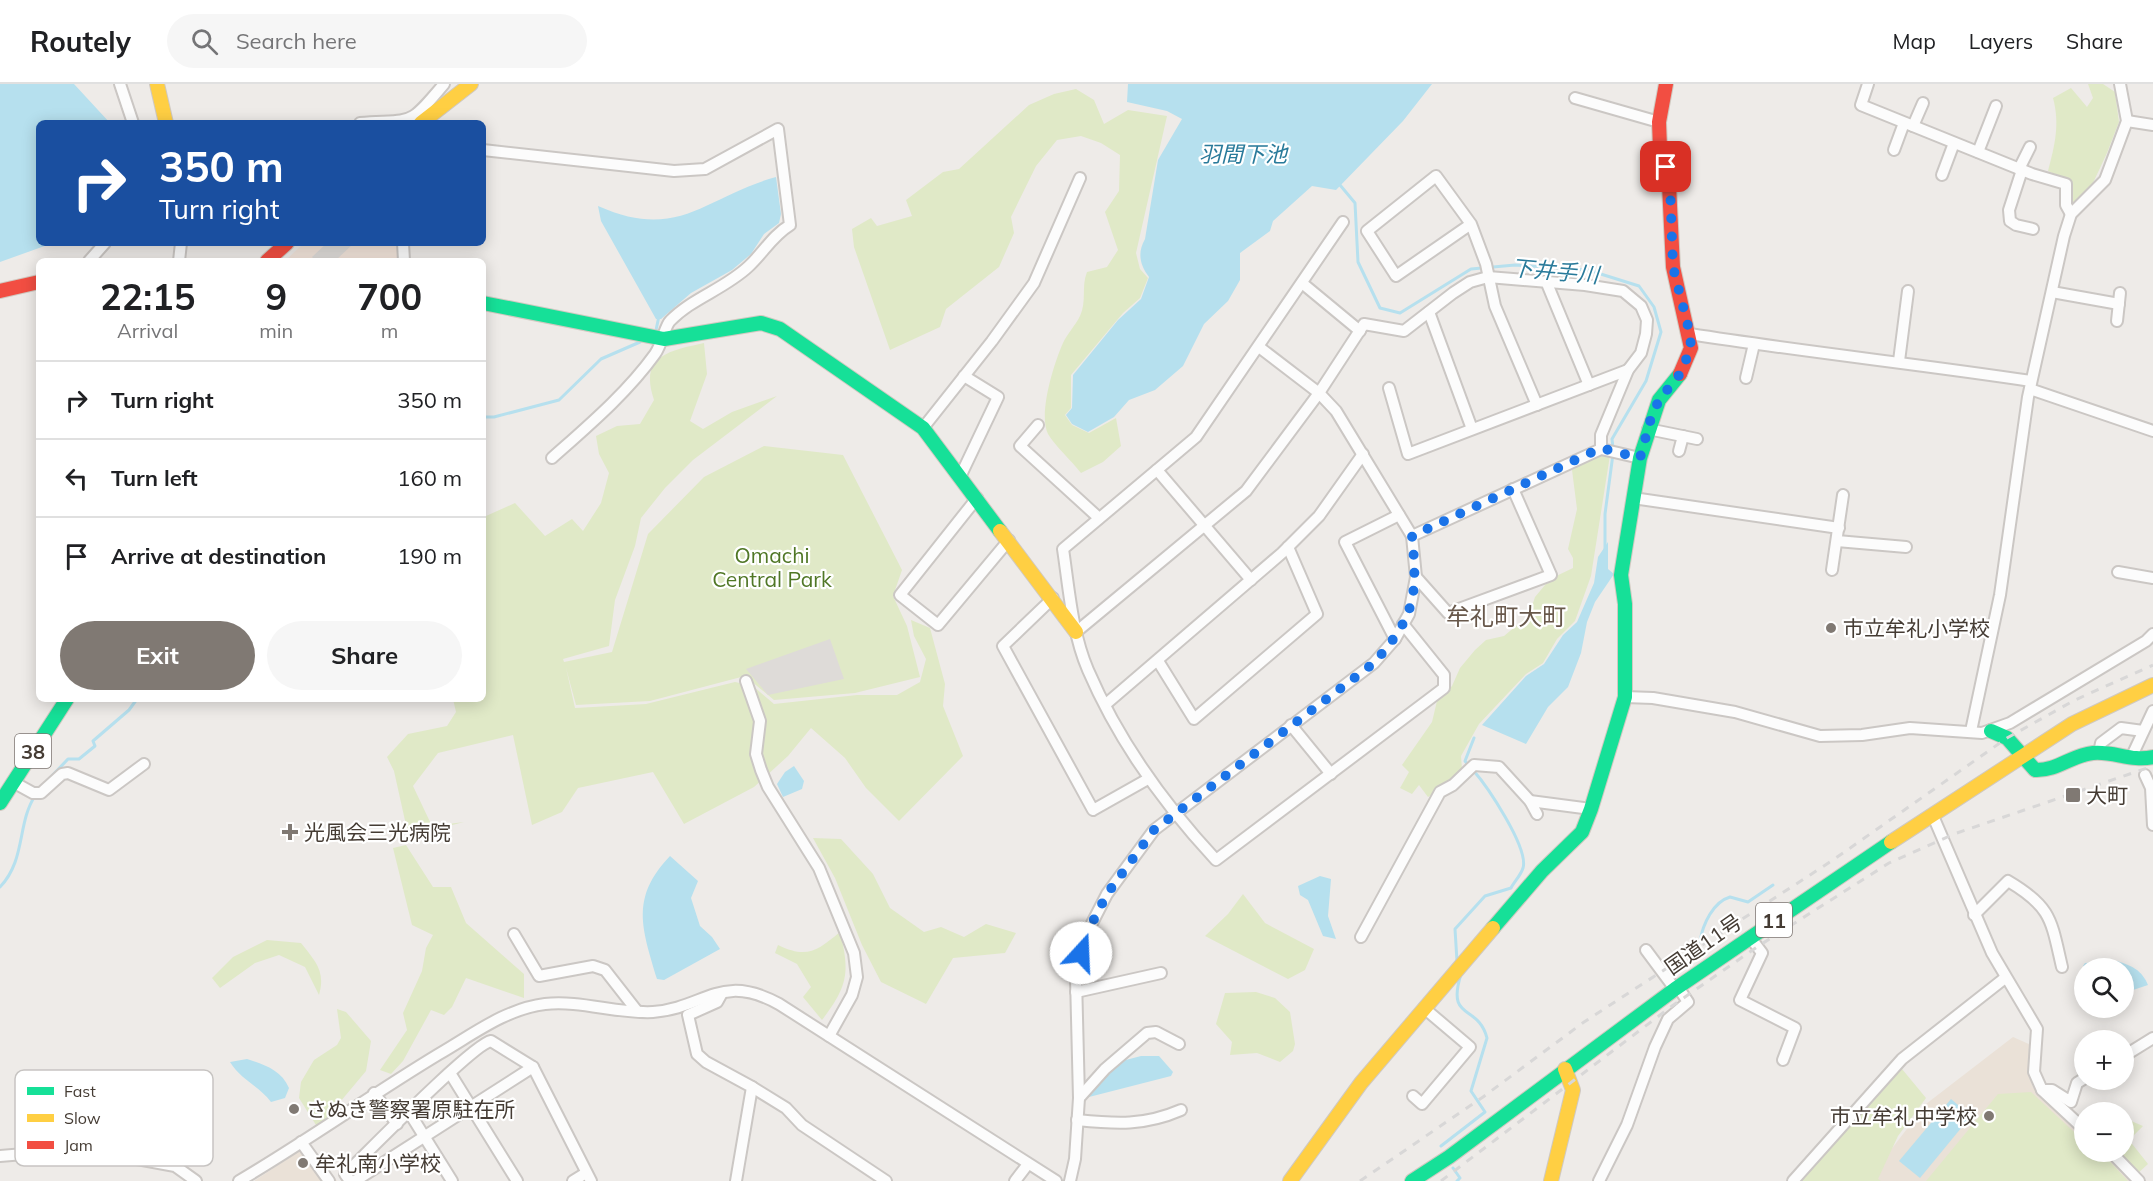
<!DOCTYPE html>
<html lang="en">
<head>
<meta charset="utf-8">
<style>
  :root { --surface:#fff; --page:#f6f6f6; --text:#202124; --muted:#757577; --line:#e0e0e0; --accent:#807973 }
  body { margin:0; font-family:Mulish,"Noto Sans JP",sans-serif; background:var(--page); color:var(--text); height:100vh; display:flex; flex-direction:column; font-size:22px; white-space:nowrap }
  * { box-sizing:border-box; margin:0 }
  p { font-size:20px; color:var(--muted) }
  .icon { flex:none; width:33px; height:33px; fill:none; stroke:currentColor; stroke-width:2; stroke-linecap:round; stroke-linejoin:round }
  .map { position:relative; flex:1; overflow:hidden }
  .sheet { position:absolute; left:36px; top:174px; width:450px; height:444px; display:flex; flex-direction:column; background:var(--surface); border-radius:9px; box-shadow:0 3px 15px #0003 }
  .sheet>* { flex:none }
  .hud { position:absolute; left:36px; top:36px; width:450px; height:126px; border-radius:9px; box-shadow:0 3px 15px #0003; background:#1a4fa0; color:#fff; overflow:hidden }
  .fabs { position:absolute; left:2074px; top:874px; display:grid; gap:12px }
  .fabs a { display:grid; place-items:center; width:60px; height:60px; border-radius:50%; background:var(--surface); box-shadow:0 3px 15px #0003; font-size:30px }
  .pin { position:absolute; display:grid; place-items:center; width:51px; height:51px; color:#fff; margin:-26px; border-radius:12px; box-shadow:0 3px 9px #0006 }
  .me { position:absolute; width:66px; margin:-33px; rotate:20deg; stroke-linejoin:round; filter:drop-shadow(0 0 4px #0008) }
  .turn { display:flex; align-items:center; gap:21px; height:126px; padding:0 24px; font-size:27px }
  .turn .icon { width:78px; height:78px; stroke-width:2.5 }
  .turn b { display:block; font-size:42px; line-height:51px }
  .eta { display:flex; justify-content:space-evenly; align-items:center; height:102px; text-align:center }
  .eta b { font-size:36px; font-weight:700; line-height:42px }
  .primary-button { display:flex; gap:12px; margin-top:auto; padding:12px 24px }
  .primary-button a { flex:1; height:69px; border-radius:36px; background:var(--accent); color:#fff; font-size:24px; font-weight:700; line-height:69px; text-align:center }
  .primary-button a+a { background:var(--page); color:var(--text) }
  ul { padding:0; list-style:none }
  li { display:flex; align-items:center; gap:18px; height:78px; padding:0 24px; border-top:2px solid var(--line) }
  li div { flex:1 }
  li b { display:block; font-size:22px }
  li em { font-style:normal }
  header { display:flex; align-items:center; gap:36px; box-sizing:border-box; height:84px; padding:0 30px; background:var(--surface); border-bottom:2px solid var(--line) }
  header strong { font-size:28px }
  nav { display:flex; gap:33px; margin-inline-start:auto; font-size:21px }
  .search { width:420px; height:54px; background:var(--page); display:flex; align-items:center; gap:15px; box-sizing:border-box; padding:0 21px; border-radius:33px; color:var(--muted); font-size:22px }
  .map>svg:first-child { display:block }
  .commercial { fill:#f2e4da }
  .education { fill:#eae1d7 }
  .green { fill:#e0e9c7 }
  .parking { fill:#dedbd8 }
  .water { fill:#b6e0ee }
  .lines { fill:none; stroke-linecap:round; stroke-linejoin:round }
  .stream { stroke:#b6e0ee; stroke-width:3 }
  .street-casing { stroke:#cbc7c4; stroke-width:14 }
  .fast-casing { stroke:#d0c9c0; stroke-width:16 }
  .slow-casing { stroke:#d0c9c0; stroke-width:16 }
  .jam-casing { stroke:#d0c9c0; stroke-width:16 }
  .street { stroke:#fcfcfc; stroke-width:10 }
  .fast { stroke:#16e098; stroke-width:14 }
  .slow { stroke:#ffcf43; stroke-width:14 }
  .jam { stroke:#f24e42; stroke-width:14 }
  .rail { stroke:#d8d7d7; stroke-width:3; stroke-dasharray:8 8; stroke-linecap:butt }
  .route { stroke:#1a73e8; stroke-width:10; stroke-dasharray:0 18 }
  .poi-dot { fill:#807973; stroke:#fff; stroke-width:2 }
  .labels { text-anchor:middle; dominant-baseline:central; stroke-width:4.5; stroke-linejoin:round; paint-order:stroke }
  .shield { fill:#fff; stroke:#7d7671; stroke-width:1.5 }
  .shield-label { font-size:20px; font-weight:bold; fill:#453c34 }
  .park-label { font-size:21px; fill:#507726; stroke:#fff }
  .poi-label { font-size:21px; fill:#453c34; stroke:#fff; text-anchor:start }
  .street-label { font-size:21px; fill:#453c34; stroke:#fff }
  .water-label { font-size:22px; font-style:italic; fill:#287a9a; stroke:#fff }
  .quarter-label { font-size:24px; fill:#68584b; stroke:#fff }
  .key { fill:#fff; stroke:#c7c4c2; stroke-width:1.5 }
  .key-label { font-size:16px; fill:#453c34 }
</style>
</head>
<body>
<header>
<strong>Routely</strong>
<div class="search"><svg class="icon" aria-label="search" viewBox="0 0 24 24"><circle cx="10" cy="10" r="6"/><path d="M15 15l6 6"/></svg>Search here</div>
<nav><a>Map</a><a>Layers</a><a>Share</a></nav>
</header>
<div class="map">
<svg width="2153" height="1097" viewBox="0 0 2153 1097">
  <rect width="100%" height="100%" fill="#eeebe8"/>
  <path class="commercial" d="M304,159h97l2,18h-118z"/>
  <g class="education">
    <path d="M2013,953l18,8 -2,30 4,12 41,42 11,7v16h19l27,29h-264l59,-77z"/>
    <path d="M310,1060l27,37h-83z"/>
  </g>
  <g class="green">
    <path d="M2088,0h15l12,8 4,30 -12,31 -14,30 -20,23 -2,-24 -23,-11c7,-26 12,-47 5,-73l18,-10 16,19 6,-9z"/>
    <path d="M1076,5l18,11 10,24 24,-14 39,6 -31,137 4,16 8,9 -8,20 -17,15 -52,62v33l-6,7 7,10 17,8 27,-15 5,28 -18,16 -22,11c-10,-13 -25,-26 -33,-39 -10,-20 6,-71 15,-91 4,-9 12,-17 17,-27 7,-15 1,-29 7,-44l20,-5 11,-17 -13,-38 14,-21 1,-36 -19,-12 -20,-7 -24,4 -21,26 -25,51 3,16 -15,34 -53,42 -6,18 -50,23 -36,-103 -2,-18 19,-11 6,8 35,-10 -6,-16 37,-28 16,-3 70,-64 25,-11z"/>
    <path d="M704,259l3,31 -17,47 13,8 29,-17 45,-16 -84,64 -28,28 -24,30 -6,28 -20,54 -6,46 -46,13 1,3 48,-10 36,-118 56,-57 60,-31 79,9 59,115 -9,26 14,30 13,51 -65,16 -81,7 -29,-24 -95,25 -74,4 -10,-37 9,40 71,-4 89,-22 18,4 21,18 83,-9h40l23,-13 6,-23 -12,-23 -3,-16 19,8 15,56 -2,22 20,50 -64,65 -33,-33 -21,-30 -34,-30 -23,28 -34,31 -70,37 -31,-52 -75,16 -16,24 -30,13 -19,-90 -75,18 -25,33 19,40 32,-4 -47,12h-9l-14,-63 -7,-14 21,-23 39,-8 9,-14 -3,-13h30l1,-215 2,32 29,-13 30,33 27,-17 11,12 18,-28 8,-30 -10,-19 -3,-18 21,-10 23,-2 14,-24c-15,-44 14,-49 50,-57z"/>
    <path d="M1610,371l-19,121 -16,45 -18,18 -14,24 -17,11 -47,50 -18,32 1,13 -12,14 -22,14 -9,-12 -7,9 -12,-6 9,-16 -7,-7 30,-43 5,-21 15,-15 8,-18 15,-18 11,-10 18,-4 25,-21 6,-18 15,-18 23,-11v-10l-5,-9 9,-40 -5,-39 23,-13z"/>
    <path d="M813,754l28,1 32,35 17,34 34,24 17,-5 23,10 22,-13 30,9 -11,20 -52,5 -27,46 -45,-22 -19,-37 -27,-67z"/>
    <path d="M406,761l27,42h18l15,36 58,51v24l-58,-20 -14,29 -8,8 -13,-5 -28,51 -12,13 -11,-4 27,-40 -4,-17 19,-42 4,-23 7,-13 -21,-10 -19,-77z"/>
    <path d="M1243,810l22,29 49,26 -9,21 -17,9 -83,-43 23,-22z"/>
    <path d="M840,848c10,40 8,54 -18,88l-19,-23 8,-10 -14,-23 -22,-11 3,-8c29,14 39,6 62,-13z"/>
    <path d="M267,856l34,3c14,18 25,28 18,52l-14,-28 -26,-12 -24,8 -35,25 -8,-10 21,-21z"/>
    <path d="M1256,908l19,6 15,14 5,32 -2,7 -13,11 -23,-9 -27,2 2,-13 -16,-18 9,-31z"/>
    <path d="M337,925l9,3 25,29 -5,30 -31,37 -2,8 -17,9 -17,-27 2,-16 13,-22 23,-15 4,-7z"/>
    <path d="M1902,985l24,29 -28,38 -20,43 3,2h-80z"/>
    <path d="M2031,1008l42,39 12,7v14h16l27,29h-202l72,-87z"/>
    <path d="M2124,1034l19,8 -14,14 19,24 -11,10 -22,-22h9z"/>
  </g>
  <g class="parking">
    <path d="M327,159h27l-19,18h-19l-4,-4z"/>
    <path d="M830,555l14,40 -76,16 -22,-26z"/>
  </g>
  <g class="water">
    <path d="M0,0h74l36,39h-71v120h14l-53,19z"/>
    <path d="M1128,0h304l-29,37 -67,69 -24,-4 -39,35 -3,10 -30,22v27l-12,21 -24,23 -21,42 -28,24 -26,10 -15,17 -26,15 -16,-8 -6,-9 6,-7 1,-33 45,-55 23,-21 8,-22c-9,-12 -12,-24 -4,-38l13,-79 24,-41 -15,-8 -40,-9z"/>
    <path d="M776,93l5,37 -2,9 -15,11 -13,20 -19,16 -41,23 -30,26h-5l-55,-98 -3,-15c81,36 106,-9 178,-29z"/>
    <path d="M1608,458v27l6,5 -19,28 -8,20 -6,31 -13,34 -20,20 -22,37 -44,-19 44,-49 18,-12 19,-29 14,-13 17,-39 4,-26z"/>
    <path d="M794,682l10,15 -2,8 -19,8 -6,-13 8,-12z"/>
    <path d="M670,772l28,25 -7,17 9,28 12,11 8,12 -56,31 -7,-1c-15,-51 -27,-81 13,-123z"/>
    <path d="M1320,792l11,3 -3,37 8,23 -13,-3 -15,-36 -8,-5 -2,-9z"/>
    <path d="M2117,877c15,5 25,9 31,24l-24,8v-24l-39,1 -2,-4 2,-3z"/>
    <path d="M1141,972h18l14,16 -2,4 -82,21 -2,-3 35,-33z"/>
    <path d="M247,975c18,6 34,11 42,29l-4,10 -14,4c-12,-16 -30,-22 -41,-40z"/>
    <path d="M1951,1015l20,17 -51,62 -21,-17z"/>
  </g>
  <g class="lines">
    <g class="stream">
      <path d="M1340,101l15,18 3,59 22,46 20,5 71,-44 44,-4 73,5 51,16 15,21 7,25 -15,49 -34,58 1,9"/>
      <path d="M656,246l3,-14"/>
      <path d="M483,333h11l65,-17 42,-41 39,-17"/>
      <path d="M1605,465v-35l8,-60"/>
      <path d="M1469,682l-4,-5 9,-23"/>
      <path d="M48,696l20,-21h11l16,-13 -2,-5 36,-31 8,-11"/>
      <path d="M0,803c26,-27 17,-64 35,-91"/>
      <path d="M1700,857c3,-17 13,-39 30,-44l18,5 25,-17"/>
      <path d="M1457,877l-2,-32 30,-33 26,-8c3,-6 10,-13 12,-20 6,-20 -36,-82 -50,-98"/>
      <path d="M1441,1062l44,-34 -14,-21 16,-53c-9,-35 -41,-16 -26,-64"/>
      <path d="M1453,1084l7,10 -3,3"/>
    </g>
    <g class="street-casing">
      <g id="street">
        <path d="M120,0l13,39"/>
        <path d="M1868,0l-7,21 171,69 34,10v21l5,9"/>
        <path d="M1575,14l84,24"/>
        <path d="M2127,37l26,4"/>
        <path d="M360,39c54,-4 47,5 84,-39"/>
        <path d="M1913,42l10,-23"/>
        <path d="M483,66l191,21 31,-2 73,-40 12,96c-18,11 -26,27 -41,41 -24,23 -57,32 -79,55 -5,5 -8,23 -15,33 -28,39 -67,72 -103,104"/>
        <path d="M1894,66l10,-27"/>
        <path d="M1978,68l18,-46"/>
        <path d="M2019,85l11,-22"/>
        <path d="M2022,86l-13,40 1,11 6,4 17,4"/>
        <path d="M1942,91l12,-32"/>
        <path d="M1343,138l-147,215 -133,112c6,40 9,84 25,121 31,72 75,133 128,190l228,-172v-13l-41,-51"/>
        <path d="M1471,140l-75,52 -29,-45 69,-55 35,48 15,40 9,42 42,99"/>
        <path d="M403,159l1,18"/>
        <path d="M89,177l16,-18"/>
        <path d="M179,177l2,-18"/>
        <path d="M1546,197l43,104"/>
        <path d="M1302,199l58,48"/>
        <path d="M2052,208l67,12"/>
        <path d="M1429,228l43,117"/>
        <path d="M2117,237l3,-28"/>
        <path d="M1690,250c114,18 228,30 341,47"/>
        <path d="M1899,277l9,-70"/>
        <path d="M1746,294l8,-34"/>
        <path d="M1389,304l19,66 220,-84"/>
        <path d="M2030,305l123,42"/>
        <path d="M1038,341l-18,21 79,72"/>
        <path d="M923,344l69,-87 42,-58 46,-105"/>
        <path d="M1648,345l49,10"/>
        <path d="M1679,367l4,-15"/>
        <path d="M1157,386l94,110"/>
        <path d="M960,393l38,-80 -34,-21"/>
        <path d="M977,414l-77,97 38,30 71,-85"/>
        <path d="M1633,414l206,30"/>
        <path d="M1412,452l189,-87 39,9"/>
        <path d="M1837,457l69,6"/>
        <path d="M1832,486l11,-75"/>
        <path d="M2118,488l35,6"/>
        <path d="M1416,493l32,36 103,-38 -38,-86"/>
        <path d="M1053,514l-50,48 90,164 55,-31"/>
        <path d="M1076,548l170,-141 73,-98 45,-69 40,7 49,-38 17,-11 18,-5 97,8 38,6 18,15 6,14 -1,14 -5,19 -13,17 -27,65v14"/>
        <path d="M1395,555l-50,-97 54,-27"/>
        <path d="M1158,577l36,58 123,-105 -29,-67"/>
        <path d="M746,597l14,40 -4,33 5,16 7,17 51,81 35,85 3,24 -5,18 -23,41"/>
        <path d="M1625,613l28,1 82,14 85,24 42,-1 48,-7 72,5 28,-10 136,-82 7,-7"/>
        <path d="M1106,620l176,-151 37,-37 44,-62"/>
        <path d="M1291,641l40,49"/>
        <path d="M1971,647l29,-136 28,-198 36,-161 7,-22 34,-34 22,-59 -7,-37"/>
        <path d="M2099,669l2,-10 20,-15 22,3"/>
        <path d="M2131,674l22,-47"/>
        <path d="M2145,691l6,13 2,37"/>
        <path d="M13,698l20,11h8l21,-19 6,-1 41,17 35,-26"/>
        <path d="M1530,717l61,8"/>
        <path d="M1933,732l59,137 45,76 -3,43 8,18 43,40"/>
        <path d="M1974,831l34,-34c44,26 43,39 54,86"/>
        <path d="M514,850l25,42 54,-10 12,4 32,41"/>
        <path d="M1361,853l79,-145 13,-7 21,-20 25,2 31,34 7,13"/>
        <path d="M1750,853l12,16 -22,47 55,28 -12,32"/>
        <path d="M1646,866l29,39"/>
        <path d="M1076,908l85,-19"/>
        <path d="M722,909l-5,9 -29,13 9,39 9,8 46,25 -16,94"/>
        <path d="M2124,972l29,-18"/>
        <path d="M450,989l67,108"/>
        <path d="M752,1003l34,21 16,17 84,56"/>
        <path d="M2042,1006h10l19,12 6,-19 8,-5"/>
        <path d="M374,1009l23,31"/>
        <path d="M1413,1012l9,8 48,-57 -46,-39"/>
        <path d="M1079,1014l26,-29 42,-36 9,-1 23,12"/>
        <path d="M409,1028l43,69"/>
        <path d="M1077,1036c39,4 67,6 104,-10"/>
        <path d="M301,1058l28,39"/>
        <path d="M2111,1068l28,29"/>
        <path d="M0,1072l83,-7 92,17 21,15"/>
        <path d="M239,1097c68,-40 132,-86 200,-127 33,-19 66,-45 106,-50 36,-4 72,10 108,8 52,-4 68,-40 126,-8l277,177"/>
        <path d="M350,1097l-5,-7c21,-20 128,-130 146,-133l42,26 58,114"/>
        <path d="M355,1097l178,-114"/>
        <path d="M573,1097l13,-8"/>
        <path d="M1015,1097l13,-17"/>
        <path d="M1070,1097l5,-22 4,-61 -3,-120 12,-47 19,-37 47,-64 220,-167 21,-24 14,-25 7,-37 -4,-41 -76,-125 -17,-18 -60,-46"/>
        <path d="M1599,1097l28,-56 28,-78 13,-28 20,-17 -10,-15"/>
        <path d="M1793,1097l109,-122 103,-81"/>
      </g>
    </g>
    <g class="fast-casing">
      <g id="fast">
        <path d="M483,219l181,36 97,-16 19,6 143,99 77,103"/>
        <path d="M1991,647l16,7 28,32c22,1 37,-15 58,-17 21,-2 39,9 60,4"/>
        <path d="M0,719l67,-104"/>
        <path d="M1493,844l49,-57 40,-39 9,-23 34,-112v-93l-4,-29 19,-117 19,-58 21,-26"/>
        <path d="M1412,1097l37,-24 226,-168 216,-147"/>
      </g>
    </g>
    <g class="slow-casing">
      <g id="slow">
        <path d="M157,0l9,39"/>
        <path d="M421,39l50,-39"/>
        <path d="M1000,447l76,101"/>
        <path d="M1891,758l181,-118 81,-39"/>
        <path d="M1290,1097l71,-98 132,-155"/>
        <path d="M1551,1097l22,-91 -8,-21"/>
      </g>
    </g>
    <g class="jam-casing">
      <g id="jam">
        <path d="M1666,0l-7,38 1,26 9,37 4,82 18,81 -11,26"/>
        <path d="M267,177l20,-18"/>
        <path d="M0,207l39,-9"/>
      </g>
    </g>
    <use href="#street" class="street"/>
    <use href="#fast" class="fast"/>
    <use href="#slow" class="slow"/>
    <use href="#jam" class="jam"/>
    <g class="rail">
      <path d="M1360,1097l123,-84 101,-75 249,-162 174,-122 68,-38 78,-35"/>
      <path d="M1441,1097l231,-175 85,-59 132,-84 65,-29 199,-68"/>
    </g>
  </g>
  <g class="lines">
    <path class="route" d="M1081,869l7,-22 19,-37 47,-64 220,-167c41,-47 44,-66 38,-127l189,-88 39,10 11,-40 8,-18 21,-26 11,-26 -1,-14 -17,-67 -3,-82 -4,-18"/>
  </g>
  <g class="poi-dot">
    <circle cx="1831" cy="544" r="6"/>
    <rect x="2065" y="703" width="16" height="16" rx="3"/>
    <path d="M287 739h6v6h6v6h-6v6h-6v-6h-6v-6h6z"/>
    <circle cx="294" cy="1025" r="6"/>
    <circle cx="1989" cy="1032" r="6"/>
    <circle cx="303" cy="1079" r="6"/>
  </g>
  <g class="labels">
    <g class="shield">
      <rect x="15" y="650" width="36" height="34" rx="4.5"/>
      <rect x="1756" y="819" width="36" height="34" rx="4.5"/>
    </g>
    <g class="shield-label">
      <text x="33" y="667">38</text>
      <text x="1774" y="836">11</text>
    </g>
    <g class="park-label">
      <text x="772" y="471">Omachi<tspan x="772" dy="24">Central Park</tspan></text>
    </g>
    <g class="poi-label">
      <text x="1843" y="544">市立牟礼小学校</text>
      <text x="2086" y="711">大町</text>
      <text x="304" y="748">光風会三光病院</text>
      <text x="306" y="1025">さぬき警察署原駐在所</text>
      <text x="1977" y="1032" text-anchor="end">市立牟礼中学校</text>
      <text x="315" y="1079">牟礼南小学校</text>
    </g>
    <g class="street-label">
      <text transform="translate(1703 860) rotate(-35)">国道11号</text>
    </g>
    <g class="water-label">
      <text x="1243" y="70">羽間下池</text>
      <text transform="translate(1555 187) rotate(5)">下井手川</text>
    </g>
    <g class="quarter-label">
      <text x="1506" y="532">牟礼町大町</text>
    </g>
  </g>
  <rect x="15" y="986" width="198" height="96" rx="9" class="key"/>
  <rect x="27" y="1003" width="27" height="8" fill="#16e098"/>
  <rect x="27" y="1030" width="27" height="8" fill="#ffcf43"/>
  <rect x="27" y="1057" width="27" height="8" fill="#f24e42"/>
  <g class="key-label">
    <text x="64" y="1013">Fast</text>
    <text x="64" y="1040">Slow</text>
    <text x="64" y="1067">Jam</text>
  </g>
</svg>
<div class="fabs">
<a><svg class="icon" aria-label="search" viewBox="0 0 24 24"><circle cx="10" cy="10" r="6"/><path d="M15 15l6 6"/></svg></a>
<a>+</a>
<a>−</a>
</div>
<div class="pin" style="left:1666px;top:83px;background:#d93025"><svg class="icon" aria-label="arrive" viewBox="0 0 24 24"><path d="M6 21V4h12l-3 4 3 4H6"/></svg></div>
<svg class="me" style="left:1081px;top:869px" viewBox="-20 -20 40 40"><circle r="19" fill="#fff"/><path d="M0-13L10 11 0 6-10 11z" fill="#1a73e8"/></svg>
<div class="hud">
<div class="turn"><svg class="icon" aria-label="right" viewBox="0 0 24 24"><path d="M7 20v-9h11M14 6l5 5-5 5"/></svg><div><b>350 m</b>Turn right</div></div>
</div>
<section class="sheet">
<div class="eta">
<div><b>22:15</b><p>Arrival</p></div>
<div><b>9</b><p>min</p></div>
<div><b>700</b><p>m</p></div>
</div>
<ul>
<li><svg class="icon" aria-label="right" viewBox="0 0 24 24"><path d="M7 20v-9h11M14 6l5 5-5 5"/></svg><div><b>Turn right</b></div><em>350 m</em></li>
<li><svg class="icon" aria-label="left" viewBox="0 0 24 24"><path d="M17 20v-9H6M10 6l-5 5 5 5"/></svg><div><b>Turn left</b></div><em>160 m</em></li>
<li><svg class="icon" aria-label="arrive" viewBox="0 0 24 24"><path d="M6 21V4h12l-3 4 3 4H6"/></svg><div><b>Arrive at destination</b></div><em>190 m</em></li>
</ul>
<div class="primary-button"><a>Exit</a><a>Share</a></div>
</section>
</div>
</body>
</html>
